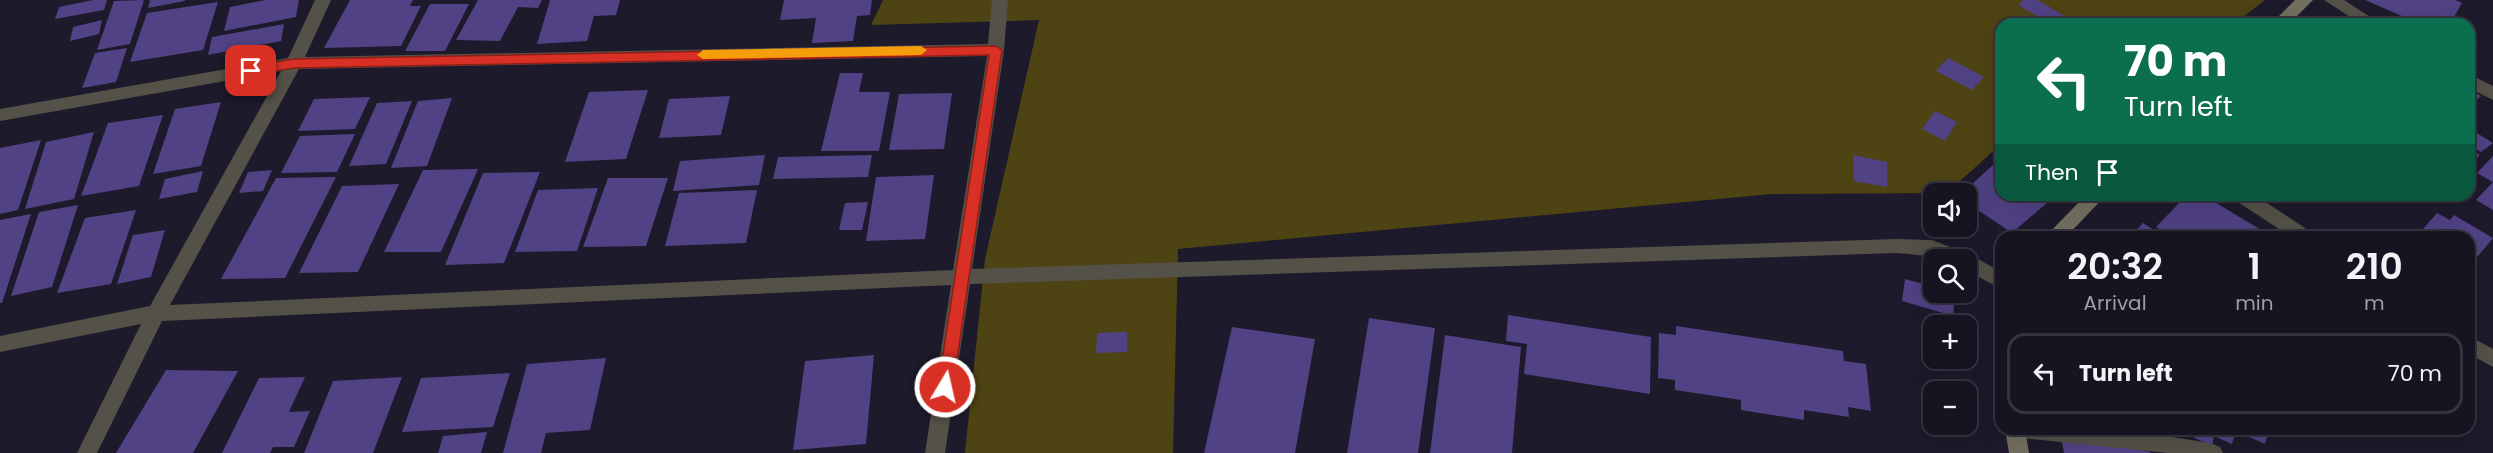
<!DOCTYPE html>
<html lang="en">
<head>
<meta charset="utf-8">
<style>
  :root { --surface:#161420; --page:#1f1d29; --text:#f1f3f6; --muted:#9e9ea5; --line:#35333e }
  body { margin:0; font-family:Poppins,sans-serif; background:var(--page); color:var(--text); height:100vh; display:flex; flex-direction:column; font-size:22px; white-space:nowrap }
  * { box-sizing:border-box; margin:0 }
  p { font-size:20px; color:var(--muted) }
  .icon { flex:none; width:33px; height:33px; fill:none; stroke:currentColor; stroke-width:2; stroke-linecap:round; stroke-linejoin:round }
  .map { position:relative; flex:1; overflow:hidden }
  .sheet { position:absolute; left:1995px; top:231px; width:480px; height:204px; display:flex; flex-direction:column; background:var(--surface); border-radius:18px; box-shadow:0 6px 24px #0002,0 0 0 2px var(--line) }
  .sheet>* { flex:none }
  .hud { position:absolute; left:1995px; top:18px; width:480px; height:183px; border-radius:18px; box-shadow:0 6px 24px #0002,0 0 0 2px var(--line); background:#0b6e4f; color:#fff; overflow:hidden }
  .fabs { position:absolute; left:1923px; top:183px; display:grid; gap:12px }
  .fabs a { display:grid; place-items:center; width:54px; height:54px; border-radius:12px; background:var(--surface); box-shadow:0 6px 24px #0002,0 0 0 2px var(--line); font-size:30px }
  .pin { position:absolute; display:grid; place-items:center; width:51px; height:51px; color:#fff; margin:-26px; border-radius:12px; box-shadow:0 3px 9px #0006 }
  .me { position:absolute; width:66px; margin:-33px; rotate:9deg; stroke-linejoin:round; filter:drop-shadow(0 0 4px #0008) }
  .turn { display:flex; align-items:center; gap:21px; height:126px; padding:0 30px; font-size:27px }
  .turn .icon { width:78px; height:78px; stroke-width:2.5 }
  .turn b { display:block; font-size:42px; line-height:51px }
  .then { display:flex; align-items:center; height:57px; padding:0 30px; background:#0003; gap:12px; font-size:22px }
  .eta { display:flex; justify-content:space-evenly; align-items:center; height:102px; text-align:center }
  .eta b { font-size:36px; font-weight:600; line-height:42px }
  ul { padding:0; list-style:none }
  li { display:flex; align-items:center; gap:18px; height:81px; margin:0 12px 9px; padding:0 18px; border:3px solid var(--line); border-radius:18px }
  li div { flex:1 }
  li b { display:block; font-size:22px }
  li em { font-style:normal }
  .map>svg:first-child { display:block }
  .green { fill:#4e4313 }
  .building { fill:#504284 }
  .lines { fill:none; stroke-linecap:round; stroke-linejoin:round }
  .street { fill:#545148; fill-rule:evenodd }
  .secondary { fill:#736f60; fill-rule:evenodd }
  .route { fill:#d93025; stroke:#8d1f18; stroke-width:1.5 }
  .slow { fill:#f59e0b }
</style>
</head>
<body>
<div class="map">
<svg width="2493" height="453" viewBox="0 0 2493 453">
  <rect width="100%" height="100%" fill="#1d1a2b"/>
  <path class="green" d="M883,0h1382l-31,24h-233v120l-54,49 -175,1 -594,55 -5,204h-208l20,-194 54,-239 -168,5z"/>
  <g class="building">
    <path d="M93,0h14l-3,10 -49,9 4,-12z"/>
    <path d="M144,0l-14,44 -33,6 17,-49z"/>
    <path d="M150,0h35v1l-37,7z"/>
    <path d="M265,0h34l-3,17 -72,14 6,-24z"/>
    <path d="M350,0h63l-3,6h11l-20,40 -77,2z"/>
    <path d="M478,0h64l-4,8 -20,-1 -18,34 -44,-1z"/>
    <path d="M550,0h70l-4,15 -22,1 -7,25 -50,3z"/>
    <path d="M784,0h88l-2,15 -13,1 -4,25 -41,2 4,-25 -36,2z"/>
    <path d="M2024,0h14l28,17 -8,7h-8l-32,-19z"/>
    <path d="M2365,0h90l7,3 -12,21h-30z"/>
    <path d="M218,2l-15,48 -73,12 17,-49z"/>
    <path d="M430,4h39l-24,47h-40z"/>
    <path d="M102,20l-3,14 -29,7 3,-14z"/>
    <path d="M284,24l-3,17 -73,14 4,-18z"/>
    <path d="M127,48l-11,34 -34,6 13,-35z"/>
    <path d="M1948,58l36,19 -12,13 -36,-19z"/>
    <path d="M840,73h23l-4,19h31l-11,59h-58z"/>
    <path d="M2469,89l12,7 -12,11z"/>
    <path d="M648,90l-22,69 -61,3 24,-70z"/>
    <path d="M952,93l-8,56 -55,1 10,-56z"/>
    <path d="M730,96l-9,39 -62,3 10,-39z"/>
    <path d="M370,97l-15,32 -57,2 16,-32z"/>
    <path d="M452,98l-25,68 -36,2 27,-67z"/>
    <path d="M412,101l-26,63 -37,2 28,-63z"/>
    <path d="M221,102l-20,64 -48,8 22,-65z"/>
    <path d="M1935,111l22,11 -12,19 -23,-12z"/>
    <path d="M163,115l-24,71 -58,10 27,-73z"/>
    <path d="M2469,128l24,15 -12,9 -12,-7z"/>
    <path d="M94,132l-20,67 -49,10 21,-67z"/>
    <path d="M355,134l-18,38 -56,1 19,-37z"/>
    <path d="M41,140l-23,70 -18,4v-66z"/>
    <path d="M2469,148l11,7 -11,9z"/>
    <path d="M765,155l-6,30 -86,6 7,-30z"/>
    <path d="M872,155l-4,22 -95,2 5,-22z"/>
    <path d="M1853,155l34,7v25l-33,-6z"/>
    <path d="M2493,156v54l-17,-10 17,-18 -16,-9z"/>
    <path d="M1993,165l8,6v24h37l10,7 -36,31 -46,-31v-8h-5z"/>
    <path d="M478,169l-37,83h-57l39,-82z"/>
    <path d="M272,170l-9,21 -24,2 9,-21z"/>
    <path d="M203,171l-6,21 -38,7 6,-20z"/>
    <path d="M540,172l-36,91 -59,2 38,-92z"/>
    <path d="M934,175l-9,64 -59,2 10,-64z"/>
    <path d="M336,177l-51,101 -64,1 55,-101z"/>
    <path d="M608,178h60l-22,68 -63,1z"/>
    <path d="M399,184l-41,88 -59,1 43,-87z"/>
    <path d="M598,188l-21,63 -62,1 23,-62z"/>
    <path d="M757,190l-11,53 -81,3 14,-53z"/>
    <path d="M2187,195h16l63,38 -3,4h-91l-16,-10z"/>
    <path d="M868,202l-6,28h-23l6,-27z"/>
    <path d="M78,205l-26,82 -41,9 28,-84z"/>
    <path d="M136,210l-25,74 -54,9 28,-75z"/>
    <path d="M2437,213l13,7 4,-5 39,23 -24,29v-30h-53z"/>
    <path d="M31,214l-29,89h-2v-83z"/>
    <path d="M2143,223l22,14h-35z"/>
    <path d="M165,230l-14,47 -34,7 16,-49z"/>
    <path d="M1905,279l29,8v5l21,2 -2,22 -51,-15z"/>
    <path d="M1508,315l143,22 -1,57 -126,-20 3,-30 -21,-3z"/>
    <path d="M1369,318l66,10 -17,125h-71z"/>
    <path d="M1676,326l167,25 1,10 22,3 5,47 -23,-4 1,10 -45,-7v10l-63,-10v-10l-66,-10v-10l-17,-2 1,-45 17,2z"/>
    <path d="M1232,327l83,12 -20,114h-91z"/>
    <path d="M1127,332v20l-31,1 1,-20z"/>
    <path d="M1445,335l76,12 -9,106h-82z"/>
    <path d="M874,355l-8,89 -73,6 12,-89z"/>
    <path d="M606,358l-16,72 -44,3 -5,20h-38l24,-89z"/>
    <path d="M166,370l72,1 -45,82h-77z"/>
    <path d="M510,373l-17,54 -91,5 19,-54z"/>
    <path d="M305,377l-16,35 21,-1 -16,36h-21l-3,6h-48l37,-75z"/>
    <path d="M402,377l-29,76h-69l29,-72z"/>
    <path d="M2185,429h84l-4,15 -29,-13 -4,13 -18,-8 -2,10 -28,-13z"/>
    <path d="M487,432l-6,21h-43l5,-17z"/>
    <path d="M2061,436l90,16 -1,1h-86z"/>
  </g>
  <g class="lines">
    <g class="street">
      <path d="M315,0h16l-26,57 683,-13 4,-44h16l-4,50 -32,219 924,-30 36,1 39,15 30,17v17l-35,-19v-10c-24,0 -46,-6 -70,-7l-926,31 -25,169h-20l26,-168 -789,36 -65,132h-20l64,-129 -141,28v-16l150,-30 131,-235 -281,50v-12l288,-51zM987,56l-34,214 -783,35 129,-236z"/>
      <path d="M2324,0h20l37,24h-20z"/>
      <path d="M2469,74l24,12v14l-24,-12z"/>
      <path d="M2232,195h23l56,37 3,5h-23l-56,-37z"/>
      <path d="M2469,336l24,13v18l-24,-13z"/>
      <path d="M2012,429c70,0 132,1 201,15l7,3 3,6h-55l-146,-15 -7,-3z"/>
    </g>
    <g class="secondary">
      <path d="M2295,0h18l-24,24h-18z"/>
      <path d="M2086,195h20l-40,42h-21z"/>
      <path d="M2005,429h20l4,24h-20z"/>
    </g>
  </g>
  <path class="route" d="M996,46l6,4 -49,337 -8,6 -7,-6 51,-332 -695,13 -43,7 -6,-4 6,-5 43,-7z"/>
  <path class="slow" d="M921,46l6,4 -6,5 -218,4 -6,-4 6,-5z"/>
</svg>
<div class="fabs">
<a><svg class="icon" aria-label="sound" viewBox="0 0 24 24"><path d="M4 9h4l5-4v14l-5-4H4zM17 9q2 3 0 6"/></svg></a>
<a><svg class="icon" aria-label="search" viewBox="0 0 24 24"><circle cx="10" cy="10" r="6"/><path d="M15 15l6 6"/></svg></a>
<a>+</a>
<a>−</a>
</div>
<div class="pin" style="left:251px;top:71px;background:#d93025"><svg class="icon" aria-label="arrive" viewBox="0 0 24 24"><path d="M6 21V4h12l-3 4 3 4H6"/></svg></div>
<svg class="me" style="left:945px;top:387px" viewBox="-20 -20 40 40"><circle r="17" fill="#d93025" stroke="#fff" stroke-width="3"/><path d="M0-11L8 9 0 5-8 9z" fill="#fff"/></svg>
<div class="hud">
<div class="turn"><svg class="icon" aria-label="left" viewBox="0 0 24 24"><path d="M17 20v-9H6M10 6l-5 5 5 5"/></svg><div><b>70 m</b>Turn left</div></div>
<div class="then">Then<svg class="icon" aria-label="arrive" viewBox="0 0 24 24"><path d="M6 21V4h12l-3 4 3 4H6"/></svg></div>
</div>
<section class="sheet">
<div class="eta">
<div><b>20:32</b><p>Arrival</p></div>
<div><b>1</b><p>min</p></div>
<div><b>210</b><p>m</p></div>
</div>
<ul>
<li><svg class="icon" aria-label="left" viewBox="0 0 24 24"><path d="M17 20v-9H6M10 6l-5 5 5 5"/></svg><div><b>Turn left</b></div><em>70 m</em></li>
</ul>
</section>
</div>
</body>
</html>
